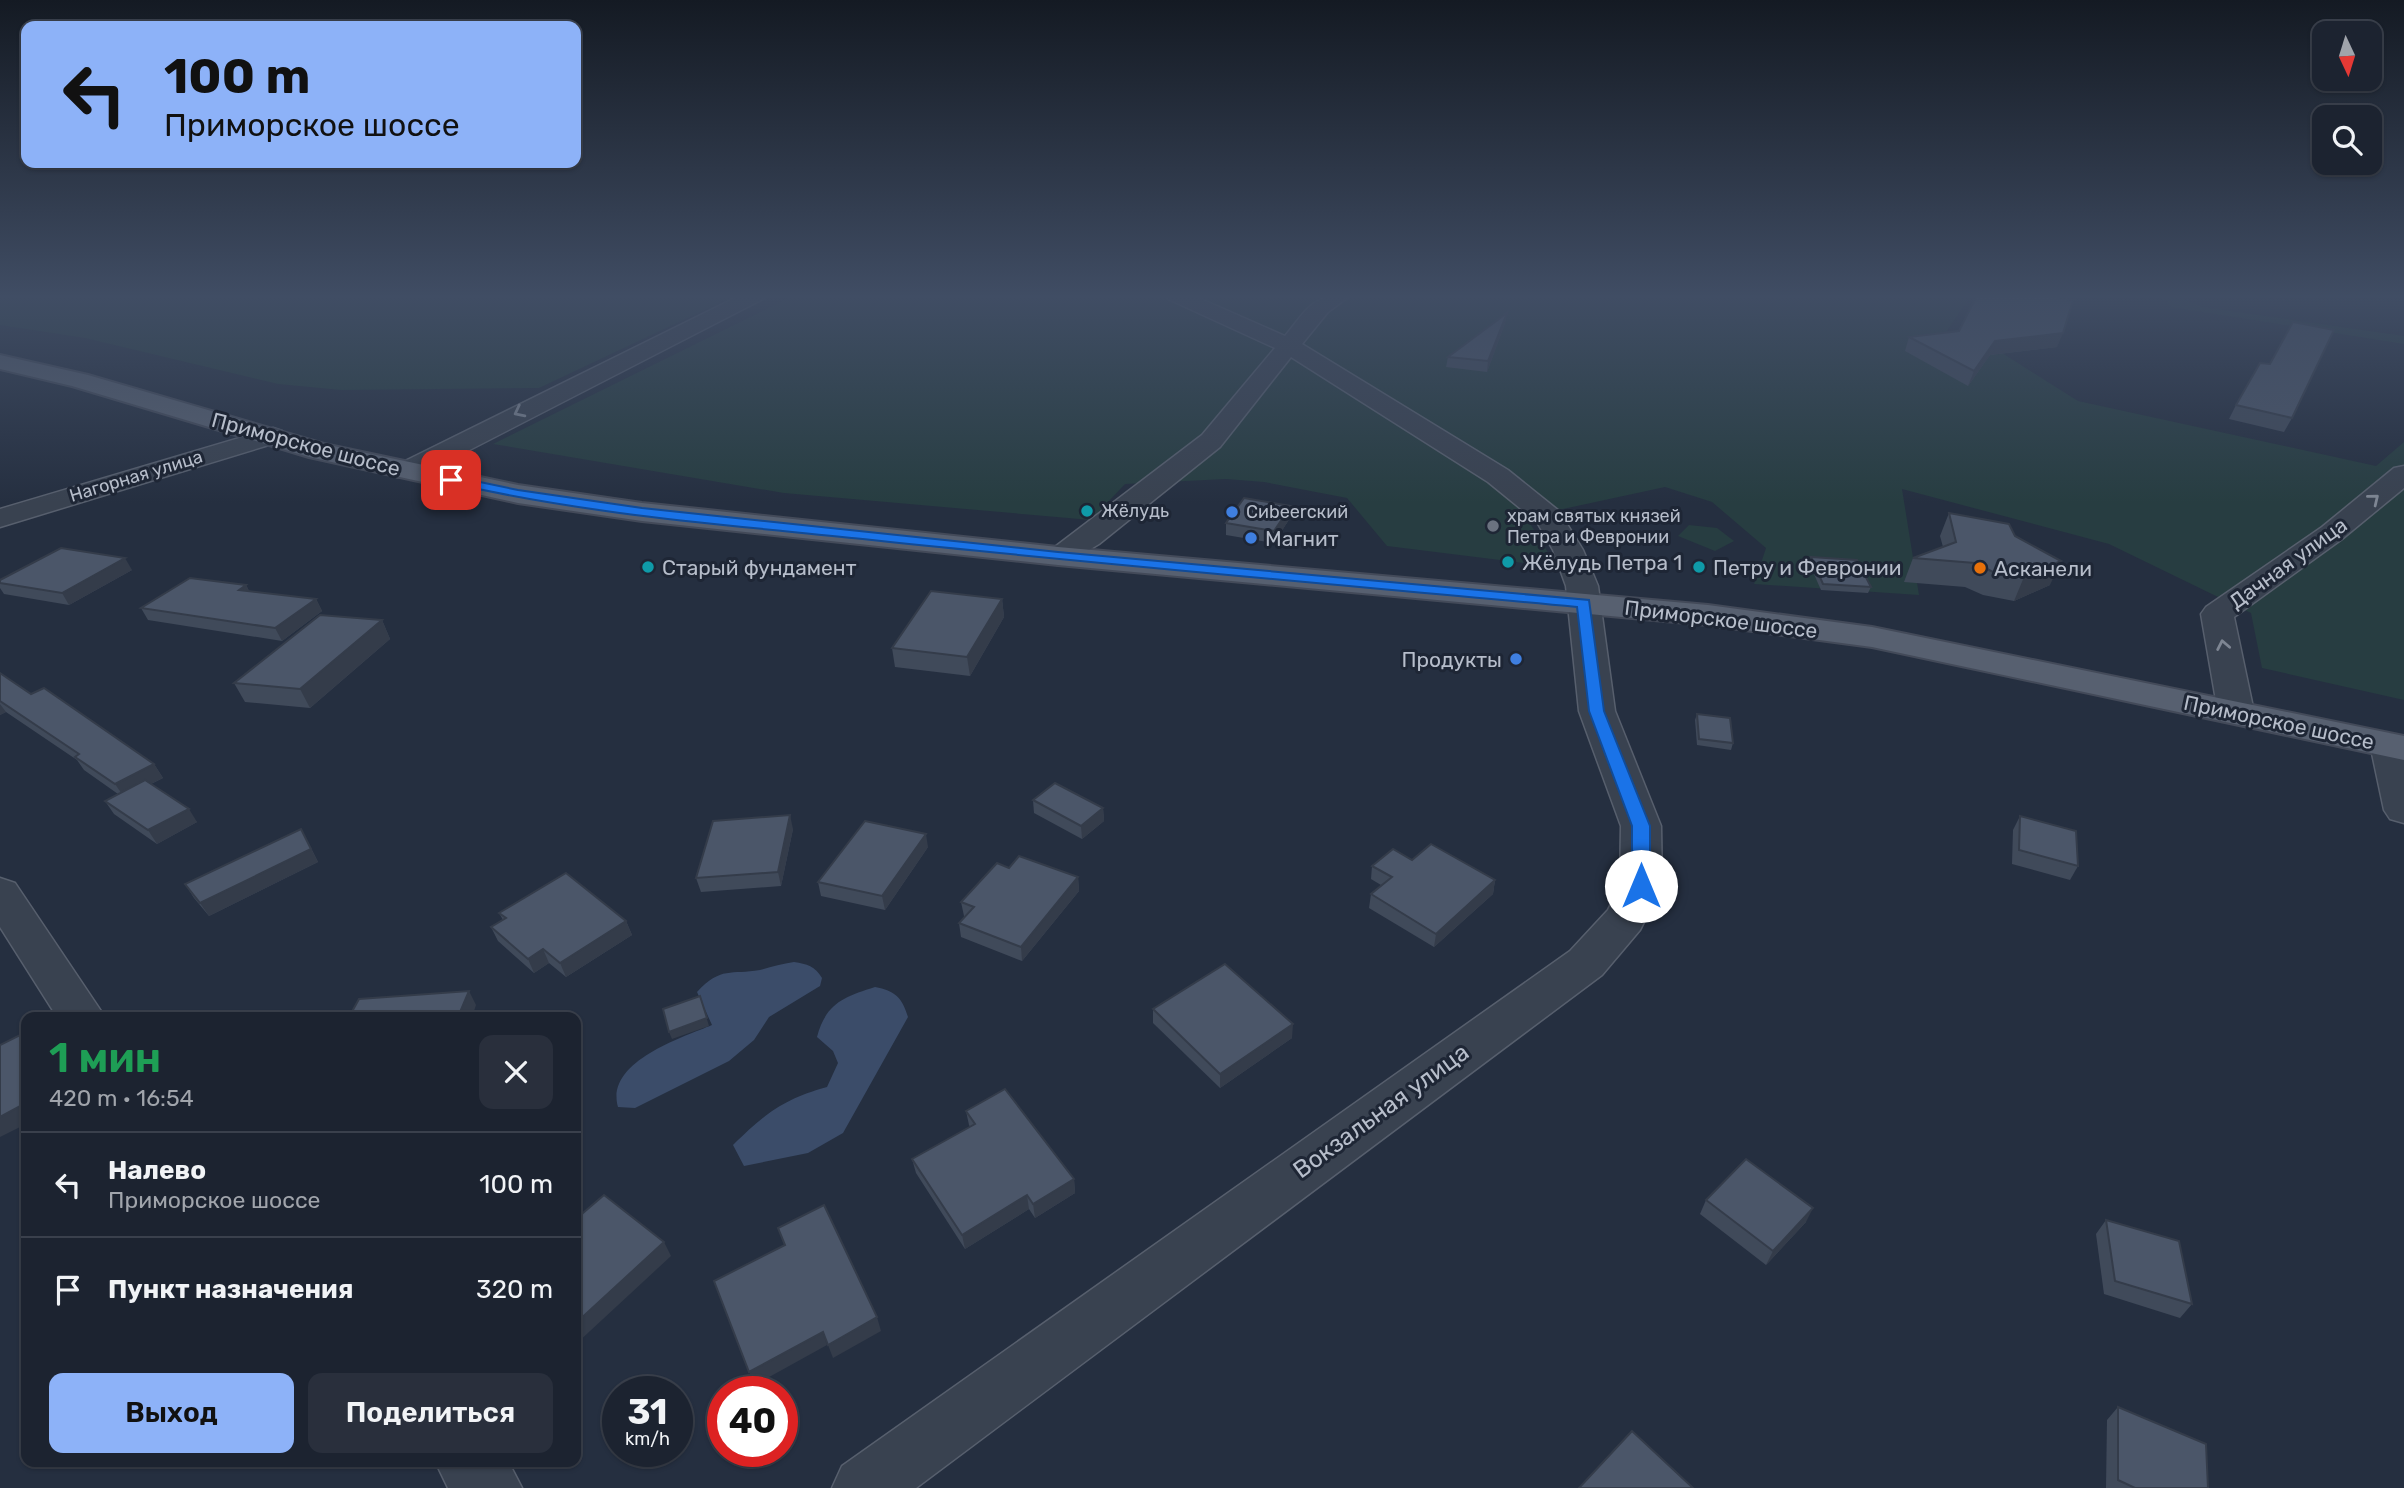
<!DOCTYPE html>
<html lang="ru">
<head>
<meta charset="utf-8">
<style>
  :root { --surface:#1c2330; --page:#292f3c; --text:#f1f3f6; --muted:#a0a4ab; --line:#3a404c; --accent:#8db2f8 }
  body { margin:0; font-family:Rubik,sans-serif; background:var(--page); color:var(--text); height:100vh; display:flex; flex-direction:column; font-size:26px; white-space:nowrap }
  * { box-sizing:border-box; margin:0 }
  p { font-size:23px; color:var(--muted) }
  .icon { flex:none; width:38px; height:38px; fill:none; stroke:currentColor; stroke-width:2; stroke-linecap:round; stroke-linejoin:round }
  .map { position:relative; flex:1; overflow:hidden }
  .sheet { position:absolute; left:21px; top:1012px; width:560px; height:455px; display:flex; flex-direction:column; background:var(--surface); border-radius:14px; box-shadow:0 2px 5px #0004,0 0 0 2px var(--line) }
  .sheet>* { flex:none }
  .banner { position:absolute; left:21px; top:21px; width:560px; height:147px; border-radius:14px; box-shadow:0 2px 5px #0004,0 0 0 2px var(--line); background:#8db2f8; color:#111; overflow:hidden }
  .needle { width:46px; rotate:176deg }
  .controls { position:absolute; left:2312px; top:21px; display:grid; gap:14px }
  .controls a { display:grid; place-items:center; width:70px; height:70px; border-radius:14px; background:var(--surface); box-shadow:0 2px 5px #0004,0 0 0 2px var(--line); font-size:35px }
  .speed { position:absolute; left:602px; top:1376px; display:flex; gap:14px; font-size:35px; font-weight:700; text-align:center }
  .speed>* { display:grid; place-content:center; width:91px; height:91px; border-radius:50%; background:var(--surface); box-shadow:0 2px 5px #0004,0 0 0 2px var(--line); line-height:1 }
  .speed small { font-size:18px; font-weight:400 }
  .speed .limit { border:10px solid #d22; background:#fff; color:#111 }
  .pin { position:absolute; display:grid; place-items:center; width:60px; height:60px; color:#fff; margin:-30px; border-radius:14px; box-shadow:0 4px 10px #0006 }
  .me { position:absolute; width:77px; margin:-38px; rotate:0deg; stroke-linejoin:round; filter:drop-shadow(0 0 5px #0008) }
  .turn { display:flex; align-items:center; gap:24px; height:147px; padding:0 28px; font-size:32px }
  .turn .icon { width:91px; height:91px; stroke-width:2.5 }
  .turn b { display:block; font-size:49px; line-height:60px }
  .round { display:grid; place-items:center; flex:none; width:74px; height:74px; border-radius:14px; background:var(--page) }
  .headline { display:flex; align-items:center; justify-content:space-between; height:119px; padding:0 28px }
  h1 { font-size:42px; font-weight:600; line-height:52px; color:#1e9e55 }
  .primary-button { display:flex; gap:14px; margin-top:auto; padding:14px 28px }
  .primary-button a { flex:1; height:80px; border-radius:14px; background:var(--accent); color:#111; font-size:28px; font-weight:600; line-height:80px; text-align:center }
  .primary-button a+a { background:var(--page); color:var(--text) }
  ul { padding:0; list-style:none }
  li { display:flex; align-items:center; gap:21px; height:105px; padding:0 28px; border-top:2px solid var(--line) }
  li div { flex:1 }
  li b { display:block; font-size:26px }
  li em { font-style:normal }
  .map>svg:first-child { display:block }
  .green { fill:#273d41 }
  .water { fill:#3b4c69 }
  .lines { fill:none; stroke-linecap:round; stroke-linejoin:round }
  .minor-casing { stroke:#575f6d; stroke-width:3 }
  .major-casing { stroke:#434a59; stroke-width:4 }
  .minor { fill:#394250; fill-rule:evenodd }
  .major { fill:#576070; fill-rule:evenodd }
  .wall { fill:#404a5a }
  .shaded-wall { fill:#343c4a }
  .building { fill:#4b5669; stroke:#343c4a; stroke-width:2 }
  .oneway { stroke:#7e8693 }
  .route { fill:#1a73e8; stroke:#114b97; stroke-width:2 }
  .culture-dot { fill:#0f9aa8; stroke:#1e2635; stroke-width:2.5 }
  .shop-dot { fill:#3f7fe0; stroke:#1e2635; stroke-width:2.5 }
  .worship-dot { fill:#6b7280; stroke:#1e2635; stroke-width:2.5 }
  .food-dot { fill:#e8710a; stroke:#1e2635; stroke-width:2.5 }
  .labels { text-anchor:middle; dominant-baseline:central; stroke-width:6; stroke-linejoin:round; paint-order:stroke }
  .far-street-label { font-size:18px; fill:#b6bdca; stroke:#1e2635 }
  .far-poi-label { font-size:18px; fill:#b6bdca; stroke:#1e2635; text-anchor:start }
  .street-label { font-size:21px; fill:#b6bdca; stroke:#1e2635 }
  .poi-label { font-size:21px; fill:#b6bdca; stroke:#1e2635; text-anchor:start }
  .near-street-label { font-size:24px; fill:#b6bdca; stroke:#1e2635 }
</style>
</head>
<body>
<div class="map">
<svg width="2404" height="1488" viewBox="0 0 2404 1488">
  <rect width="100%" height="100%" fill="#252f40"/>
  <g class="green">
    <path d="M0,295h736l-197,93 -198,2 -63,-6 -193,-46 -85,-13z"/>
    <path d="M795,295h1176l-26,39 46,12 87,55 298,65 28,-24v258l-142,-32 -11,-55 -142,-69 -207,-55 17,106 -165,-11 12,-36 -54,-46 -47,-15 -139,30 31,50 -170,-21 -40,-48 -83,-16 -38,-3 -101,5 -34,36 -307,-27 -291,-49z"/>
    <path d="M2152,295h23l27,12 202,29v8l-233,-37 -4,-6z"/>
    <path d="M1689,525l28,3 17,13 -19,10 -37,-15z"/>
  </g>
  <g class="water">
    <path d="M794,962c13,2 21,4 28,16l-2,8 -51,31 -15,23 -25,21 -94,47 -17,-1c-13,-45 63,-69 94,-82l-15,-33c24,-26 34,-17 63,-22 11,-3 22,-6 34,-8z"/>
    <path d="M875,987c20,4 27,10 33,30l-65,116 -35,20 -64,13 -11,-21c32,-31 50,-46 94,-58l11,-24 -5,-12 -16,-14c9,-34 27,-40 58,-50z"/>
  </g>
  <g class="lines">
    <g class="minor-casing">
      <g id="minor">
        <path d="M741,295h25l-3,4 -346,178h-20l-4,-6 4,-6z"/>
        <path d="M1165,295h27l93,41c24,-29 26,-41 66,-41l-23,17 -26,32 206,126 51,41 24,39 15,36 17,125 46,115 1,60 -22,44 -38,45 -686,513h-84l10,-22 728,-515 38,-41 12,-24 1,-60 -42,-115 -13,-125 -13,-36 -16,-28 -49,-40 -197,-125 -71,90 -121,97 -30,18 -11,3 -11,-3 -4,-6 159,-121 73,-87 -107,-49z"/>
        <path d="M273,428l9,3 4,5 -4,5 -282,86v-18z"/>
        <path d="M2404,466v22l-62,51 -108,78 20,95 -5,8 -13,3 -13,-3 -5,-8 -17,-98 5,-7 116,-80 72,-59z"/>
        <path d="M2388,733l13,3 3,4v83l-14,-4 -6,-9 -14,-66 5,-8z"/>
        <path d="M0,878l15,5 90,134h-48l-57,-90z"/>
        <path d="M435,1461h73l14,27h-74z"/>
      </g>
    </g>
    <g class="major-casing">
      <path id="major" d="M0,355l88,20 236,69 194,41 124,18 416,44 650,58 164,22 532,109v24l-532,-113 -164,-22 -650,-60 -416,-44 -124,-18 -209,-46 -237,-71 -72,-17z"/>
    </g>
    <use href="#minor" class="minor"/>
    <use href="#major" class="major"/>
  </g>
  <g class="wall">
    <path d="M1507,313l-2,10 -18,49 -41,-5 2,-10z"/>
    <path d="M1909,337l148,10 -67,8 -22,31 -63,-35z"/>
    <path d="M2236,405l56,13 -8,14 -55,-13z"/>
    <path d="M1949,513l66,23 35,49 -36,16 -31,-6 -18,-8 -61,-5 9,-24 30,-11 -3,-11z"/>
    <path d="M1290,518l-16,25 -48,-8v-12z"/>
    <path d="M1811,557l60,30 -3,6 -47,-3 -12,-27z"/>
    <path d="M132,570l-63,35 -65,-11 -4,-6v-8z"/>
    <path d="M246,585l3,6 67,8 6,12 -40,30 -134,-21 -7,-12z"/>
    <path d="M1002,599l2,18 -34,59 -75,-9 -3,-19z"/>
    <path d="M382,620l8,19 -80,69 -65,-6 -11,-19z"/>
    <path d="M0,673l31,21 123,70 9,14 -12,6 46,38 -40,22 -43,-30 -9,-13 13,-7 -34,-24 -7,-10 -71,-48 -6,3z"/>
    <path d="M1697,714l36,29 -2,7 -34,-5 -2,-25z"/>
    <path d="M1033,800l70,8 1,13 -22,18 -48,-26z"/>
    <path d="M2020,816l58,50 -8,14 -58,-16 1,-34z"/>
    <path d="M793,829l-12,57 -80,6 -5,-14z"/>
    <path d="M308,842l10,20 -109,54 -15,-18 -9,-14z"/>
    <path d="M928,847l-43,63 -64,-14 -3,-14z"/>
    <path d="M1412,860l83,20 -2,14 -59,53 -65,-39 2,-14 10,-9 -10,-6 1,-13z"/>
    <path d="M1009,868l69,9 1,14 -57,70 -61,-24 -2,-14 6,-7h-1l-3,-14z"/>
    <path d="M499,913l127,8 6,14 -66,42 -17,-14 -15,10 -36,-32 -7,-14 12,-7z"/>
    <path d="M1153,1009l139,29 -72,50 -67,-65z"/>
    <path d="M966,1111l108,68 1,14 -40,25 -6,-9 -64,40 -49,-76 -4,-14 58,-32 -1,-2z"/>
    <path d="M1706,1200l100,22 -40,43 -66,-51z"/>
    <path d="M2106,1220l86,84 -12,14 -76,-24 -8,-60z"/>
    <path d="M2118,1407l90,81h-102l1,-68z"/>
  </g>
  <g class="shaded-wall">
    <path d="M1507,313l-2,10 -18,49 1,-11z"/>
    <path d="M2063,333l-6,14 -67,8 -22,31 6,-15 21,-30z"/>
    <path d="M1291,506l-1,12 -16,25v-12z"/>
    <path d="M125,558l7,12 -63,35 -7,-12z"/>
    <path d="M2061,561l-11,24 -36,16 10,-24z"/>
    <path d="M246,585l7,13 -14,-8z"/>
    <path d="M316,599l6,12 -40,30 -7,-13z"/>
    <path d="M1002,599l2,18 -34,59 -3,-19z"/>
    <path d="M382,620l8,19 -80,69 -10,-19z"/>
    <path d="M0,704l6,8 -6,3z"/>
    <path d="M154,764l9,14 -39,19 -9,-13z"/>
    <path d="M1103,808l1,13 -22,18 -1,-13z"/>
    <path d="M189,809l8,13 -40,22 -9,-14z"/>
    <path d="M790,815l3,14 -12,57 -3,-14z"/>
    <path d="M301,829l17,33 -109,54 -9,-13z"/>
    <path d="M926,834l2,13 -43,63 -3,-14z"/>
    <path d="M1078,877l1,14 -57,70 -1,-14z"/>
    <path d="M1495,880l-2,14 -59,53 2,-13z"/>
    <path d="M626,921l6,14 -66,42 -6,-14z"/>
    <path d="M543,949l6,14 -15,10 -6,-14z"/>
    <path d="M469,991l7,14 -4,12h-14z"/>
    <path d="M700,996l9,30 -37,13 -3,-7z"/>
    <path d="M1293,1024l-1,14 -72,50v-14z"/>
    <path d="M26,1103v21l-26,13v-20z"/>
    <path d="M1074,1179l1,14 -40,25 -2,-14z"/>
    <path d="M1027,1195l2,14 -64,40 -3,-14z"/>
    <path d="M1813,1208l-7,14 -40,43 7,-14z"/>
    <path d="M664,1242l7,14 -95,88v-21z"/>
    <path d="M877,1317l4,14 -48,27 -5,-13z"/>
    <path d="M823,1332l4,13 -72,40 -6,-13z"/>
  </g>
  <g class="building">
    <path d="M1977,295h66l30,5 -10,33 -68,8 -21,30 -65,-34 50,-6z"/>
    <path d="M1507,313l-19,48 -40,-4z"/>
    <path d="M2293,322l41,8 -42,88 -56,-13 24,-42 10,1z"/>
    <path d="M1244,498l47,8 -17,25 -48,-8z"/>
    <path d="M1949,513l60,11 6,12 46,25 -37,16 -31,-5 -18,-9 -62,-5 43,-16z"/>
    <path d="M61,548l64,10 -63,35 -62,-10v-3z"/>
    <path d="M1811,557l46,3 14,27 -48,-3z"/>
    <path d="M190,578l56,7 -7,5 77,9 -41,29 -134,-20z"/>
    <path d="M931,591l71,8 -35,58 -75,-9z"/>
    <path d="M320,615l62,5 -82,69 -66,-6z"/>
    <path d="M0,673l31,21 13,-6 110,76 -39,20 -40,-27 4,-3 -79,-53z"/>
    <path d="M1697,714l33,4 3,25 -34,-4z"/>
    <path d="M145,780l44,29 -41,21 -43,-29z"/>
    <path d="M1055,783l48,25 -22,18 -48,-26z"/>
    <path d="M790,815l-12,57 -82,6 17,-57z"/>
    <path d="M2020,816l56,15 2,35 -59,-16z"/>
    <path d="M865,821l61,13 -44,62 -64,-14z"/>
    <path d="M301,829l10,20 -111,54 -15,-19z"/>
    <path d="M1431,844l64,36 -59,54 -65,-40 21,-17 -20,-11 21,-17 19,11z"/>
    <path d="M1019,856l59,21 -57,70 -62,-24 15,-16 -13,-5 36,-39 12,5z"/>
    <path d="M566,873l60,48 -66,42 -17,-14 -15,10 -37,-32 15,-9 -7,-5z"/>
    <path d="M1225,964l68,60 -73,50 -67,-65z"/>
    <path d="M469,991l-11,26h-109l10,-18z"/>
    <path d="M700,996l7,22 -38,14 -6,-23z"/>
    <path d="M26,1032v71l-26,14v-72z"/>
    <path d="M1005,1089l69,90 -41,25 -6,-9 -65,40 -50,-76 63,-35 -9,-13z"/>
    <path d="M1746,1159l67,49 -40,43 -67,-51z"/>
    <path d="M604,1195l60,47 -88,81v-104z"/>
    <path d="M824,1205l53,112 -49,28 -5,-13 -74,40 -35,-91 71,-36 -7,-17z"/>
    <path d="M2106,1220l73,21 13,63 -77,-23z"/>
    <path d="M2118,1407l88,37 2,44h-73l-17,-8z"/>
    <path d="M1632,1431l61,57h-114z"/>
  </g>
  <defs><path id="oneway-chevron" d="M-2-3.5L2.5 0L-2 3.5" fill="none" stroke-width="1.6" stroke-linecap="round" stroke-linejoin="round" transform="scale(1.75)"/></defs>
  <g class="oneway">
    <use href="#oneway-chevron" transform="translate(519 412) rotate(153)"/>
    <use href="#oneway-chevron" transform="translate(2374 499) rotate(-39)"/>
    <use href="#oneway-chevron" transform="translate(2223 645) rotate(-101)"/>
  </g>
  <linearGradient id="sky" x2="0" y2="1"><stop stop-color="#141a23"/><stop offset="0.59" stop-color="#404d64"/><stop offset="1" stop-color="#404d64" stop-opacity="0"/></linearGradient>
  <rect width="2404" height="503" fill="url(#sky)"/>
  <path class="route" d="M451,476l67,14 124,18 416,44 531,48 15,111 46,115v60l-9,6 -9,-6v-60l-43,-115 -12,-104c-235,-22 -470,-42 -705,-67 -142,-15 -286,-25 -425,-58l-2,-2z"/>
  <g class="culture-dot">
    <circle cx="1087" cy="511" r="7"/>
    <circle cx="1508" cy="562" r="7"/>
    <circle cx="648" cy="567" r="7"/>
    <circle cx="1699" cy="567" r="7"/>
  </g>
  <g class="shop-dot">
    <circle cx="1232" cy="512" r="7"/>
    <circle cx="1251" cy="538" r="7"/>
    <circle cx="1516" cy="659" r="7"/>
  </g>
  <circle class="worship-dot" cx="1493" cy="526" r="7"/>
  <circle class="food-dot" cx="1980" cy="568" r="7"/>
  <g class="labels">
    <g class="far-street-label">
      <text transform="translate(136 476) rotate(-17)">Нагорная улица</text>
    </g>
    <g class="far-poi-label">
      <text x="1101" y="511">Жёлудь</text>
      <text x="1246" y="512">Сиbeerский</text>
      <text x="1507" y="516">храм святых князей<tspan x="1507" dy="21">Петра и Февронии</tspan></text>
    </g>
    <g class="street-label">
      <text transform="translate(306 444) rotate(15)">Приморское шоссе</text>
      <text transform="translate(2288 563) rotate(-36)">Дачная улица</text>
      <text transform="translate(1721 619) rotate(7)">Приморское шоссе</text>
      <text transform="translate(2279 722) rotate(12)">Приморское шоссе</text>
    </g>
    <g class="poi-label">
      <text x="1265" y="538">Магнит</text>
      <text x="1522" y="562">Жёлудь Петра 1</text>
      <text x="662" y="567">Старый фундамент</text>
      <text x="1713" y="567">Петру и Февронии</text>
      <text x="1994" y="568">Асканели</text>
      <text x="1502" y="659" text-anchor="end">Продукты</text>
    </g>
    <g class="near-street-label">
      <text transform="translate(1381 1111) rotate(-36)">Вокзальная улица</text>
    </g>
  </g>
</svg>
<div class="controls">
<a><svg class="needle" viewBox="-14 -14 28 28"><path d="M0-13l5 13h-10z" fill="#e53935"/><path d="M0 13l5-13h-10z" fill="#a0a4ab"/></svg></a>
<a><svg class="icon" aria-label="search" viewBox="0 0 24 24"><circle cx="10" cy="10" r="6"/><path d="M15 15l6 6"/></svg></a>
</div>
<div class="speed"><div>31<small>km/h</small></div><div class="limit">40</div></div>
<div class="pin" style="left:451px;top:480px;background:#d93025"><svg class="icon" aria-label="arrive" viewBox="0 0 24 24"><path d="M6 21V4h12l-3 4 3 4H6"/></svg></div>
<svg class="me" style="left:1641px;top:886px" viewBox="-20 -20 40 40"><circle r="19" fill="#fff"/><path d="M0-13L10 11 0 6-10 11z" fill="#1a73e8"/></svg>
<div class="banner">
<div class="turn"><svg class="icon" aria-label="left" viewBox="0 0 24 24"><path d="M17 20v-9H6M10 6l-5 5 5 5"/></svg><div><b>100 m</b>Приморское шоссе</div></div>
</div>
<section class="sheet">
<div class="headline"><div><h1>1 мин</h1><p>420 m · 16:54</p></div><a class="round"><svg class="icon" aria-label="close" viewBox="0 0 24 24"><path d="M6 6l12 12M18 6L6 18"/></svg></a></div>
<ul>
<li><svg class="icon" aria-label="left" viewBox="0 0 24 24"><path d="M17 20v-9H6M10 6l-5 5 5 5"/></svg><div><b>Налево</b><p>Приморское шоссе</p></div><em>100 m</em></li>
<li><svg class="icon" aria-label="arrive" viewBox="0 0 24 24"><path d="M6 21V4h12l-3 4 3 4H6"/></svg><div><b>Пункт назначения</b></div><em>320 m</em></li>
</ul>
<div class="primary-button"><a>Выход</a><a>Поделиться</a></div>
</section>
</div>
</body>
</html>
